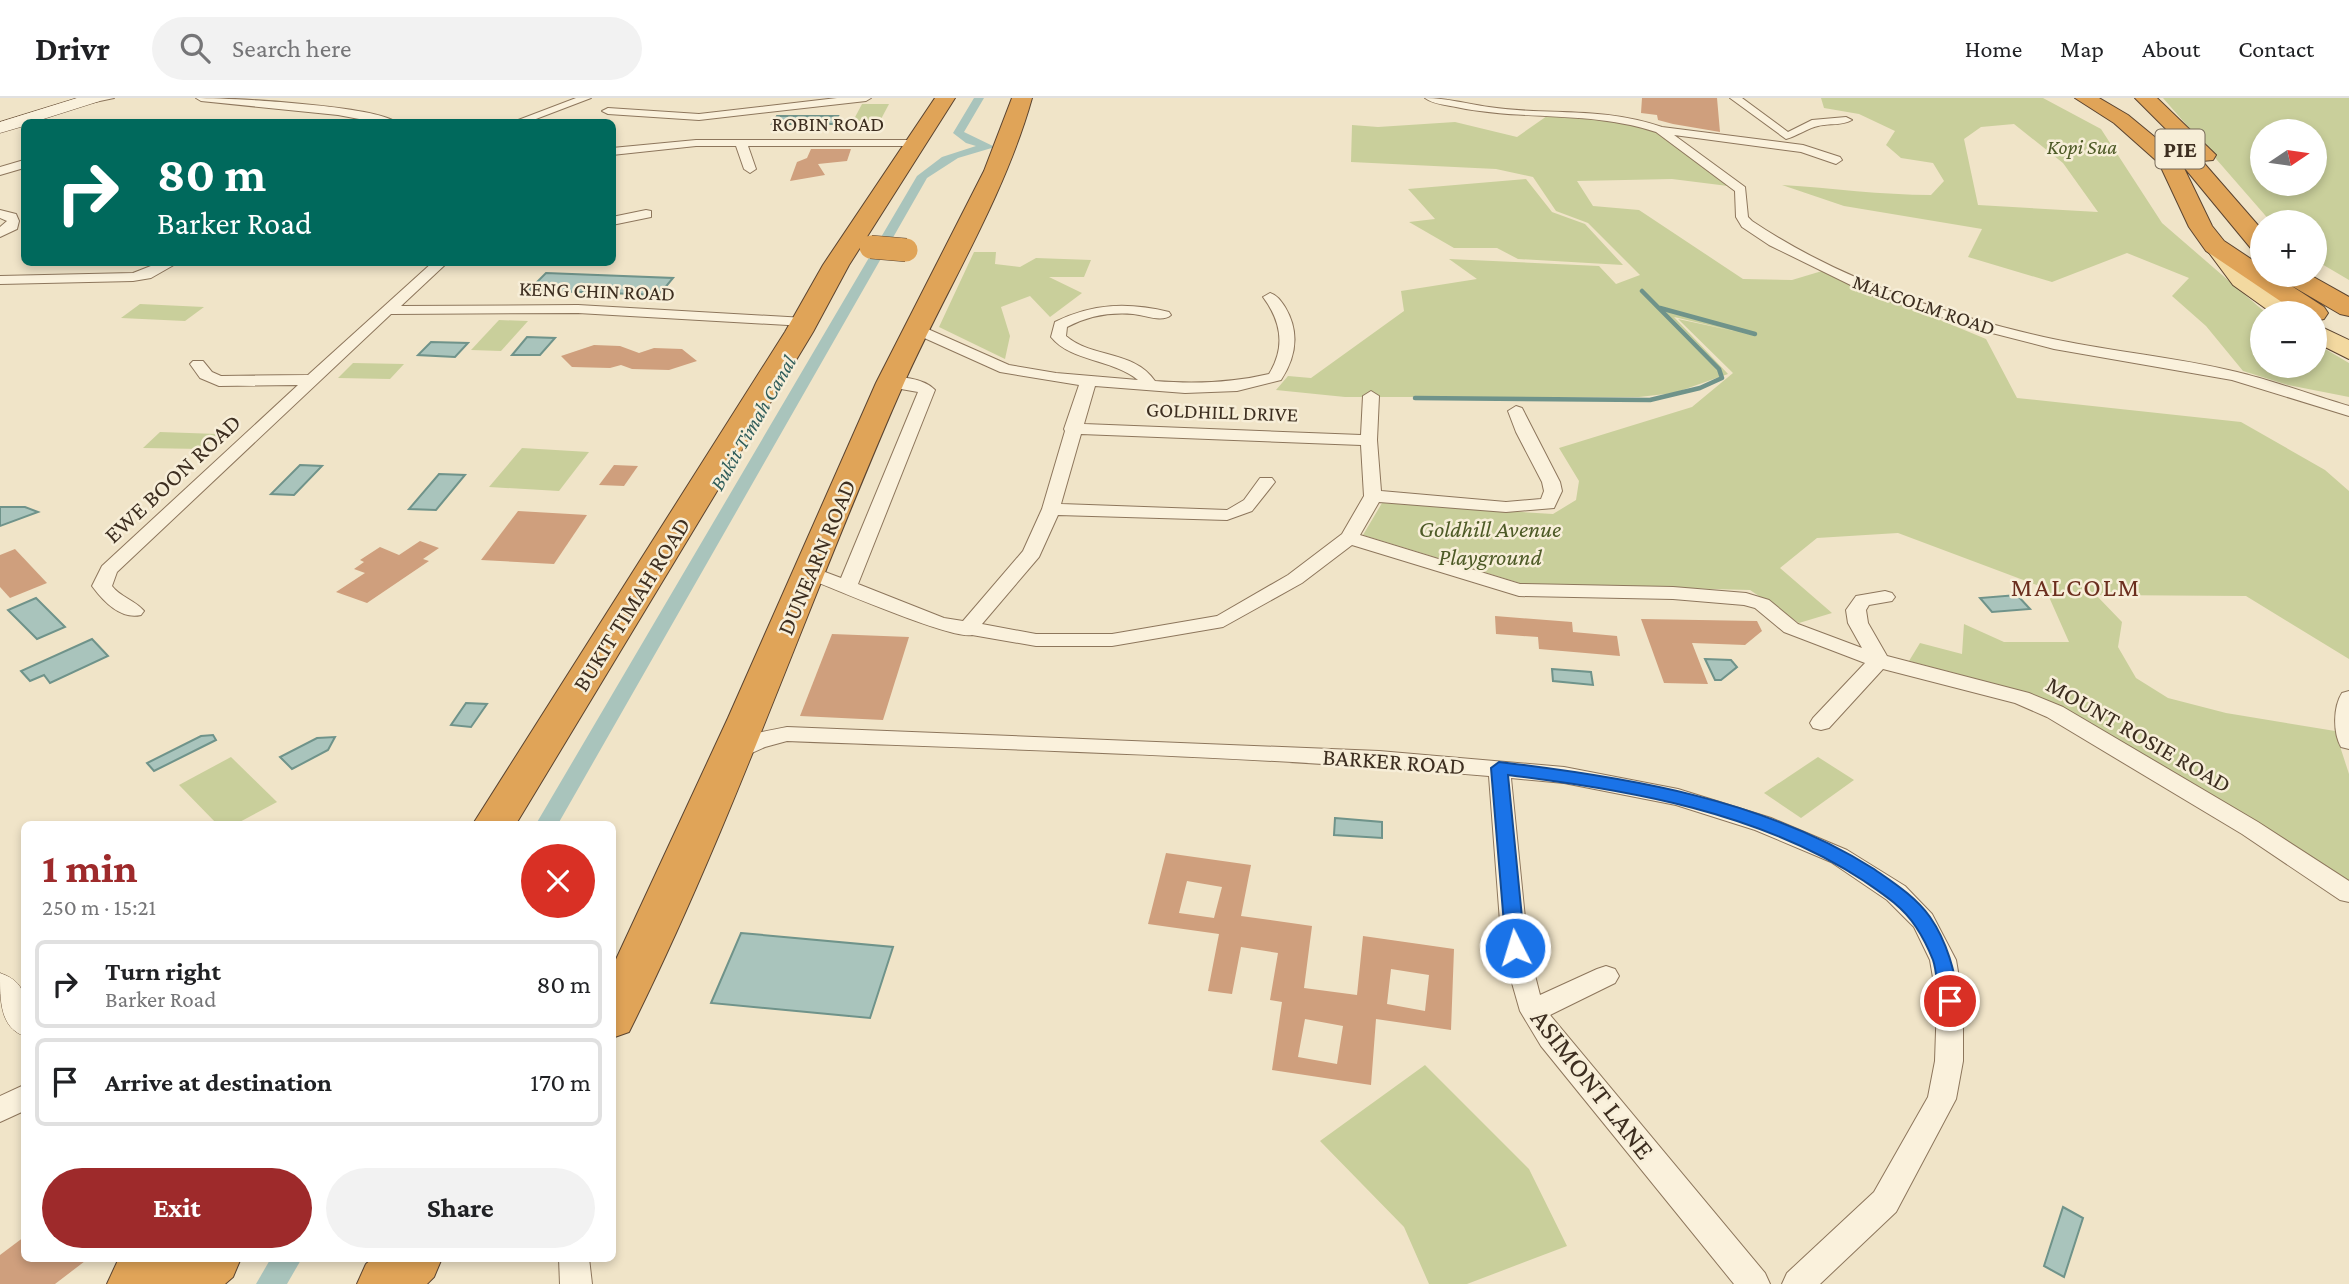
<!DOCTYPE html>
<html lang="en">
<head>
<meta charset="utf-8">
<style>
  :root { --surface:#fff; --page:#f2f2f2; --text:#202124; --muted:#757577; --line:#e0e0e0; --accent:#9e2a2b }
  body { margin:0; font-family:"Crimson Pro",serif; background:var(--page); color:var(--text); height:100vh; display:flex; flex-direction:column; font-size:26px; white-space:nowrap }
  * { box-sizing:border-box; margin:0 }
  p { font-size:23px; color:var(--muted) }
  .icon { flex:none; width:38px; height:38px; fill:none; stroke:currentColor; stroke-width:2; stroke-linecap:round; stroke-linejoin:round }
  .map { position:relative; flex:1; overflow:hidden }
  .side { position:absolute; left:21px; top:723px; width:595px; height:441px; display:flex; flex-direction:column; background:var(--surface); border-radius:10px; box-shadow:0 4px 10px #0003 }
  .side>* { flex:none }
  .guide { position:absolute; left:21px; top:21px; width:595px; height:147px; border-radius:10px; box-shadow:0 4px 10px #0003; background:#00695c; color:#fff; overflow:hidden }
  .needle { width:46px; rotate:77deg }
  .fabs { position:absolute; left:2250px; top:21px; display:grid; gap:14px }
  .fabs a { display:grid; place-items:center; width:77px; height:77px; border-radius:50%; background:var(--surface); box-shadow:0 4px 10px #0003; font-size:35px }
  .pin { position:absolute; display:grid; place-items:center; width:60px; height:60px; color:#fff; margin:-30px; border:4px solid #fff; border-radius:50%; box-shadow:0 2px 7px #0007 }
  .me { position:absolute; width:77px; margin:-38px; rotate:355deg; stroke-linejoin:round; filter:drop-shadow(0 0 5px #0008) }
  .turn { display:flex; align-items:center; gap:24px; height:147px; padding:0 21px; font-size:32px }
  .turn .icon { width:91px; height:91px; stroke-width:2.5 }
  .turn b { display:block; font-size:49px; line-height:60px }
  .round { display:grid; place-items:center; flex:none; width:74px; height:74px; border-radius:37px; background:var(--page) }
  .overview { display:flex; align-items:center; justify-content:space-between; height:119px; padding:0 21px }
  h1 { font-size:42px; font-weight:700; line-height:52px; color:var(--accent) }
  .action { display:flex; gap:14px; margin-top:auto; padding:14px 21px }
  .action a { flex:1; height:80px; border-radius:42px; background:var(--accent); color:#fff; font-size:28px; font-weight:700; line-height:80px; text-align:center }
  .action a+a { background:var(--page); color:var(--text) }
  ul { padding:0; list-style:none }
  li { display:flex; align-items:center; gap:21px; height:88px; margin:0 14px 10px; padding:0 7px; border:4px solid var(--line); border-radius:10px }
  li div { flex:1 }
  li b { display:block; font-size:26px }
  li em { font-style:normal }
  header { display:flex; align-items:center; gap:42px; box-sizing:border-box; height:98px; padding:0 35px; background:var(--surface); border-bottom:2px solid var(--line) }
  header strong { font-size:33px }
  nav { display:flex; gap:38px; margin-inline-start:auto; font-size:24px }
  .search { width:490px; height:63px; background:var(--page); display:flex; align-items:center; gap:18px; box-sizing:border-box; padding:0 24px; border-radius:38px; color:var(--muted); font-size:26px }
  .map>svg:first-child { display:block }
  .green { fill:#c9cf9b; fill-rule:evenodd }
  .water { fill:#a9c4bc; stroke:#6f938a; stroke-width:2 }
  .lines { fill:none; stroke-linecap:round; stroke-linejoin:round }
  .stream { stroke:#6f938a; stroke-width:4.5 }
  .canal { fill:#a9c4bc; fill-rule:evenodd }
  .building { fill:#cf9f7d; fill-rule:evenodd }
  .street-casing { stroke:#8d765c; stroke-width:2 }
  .secondary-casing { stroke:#6f573f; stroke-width:1 }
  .primary-casing { stroke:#5b4430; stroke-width:2 }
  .highway-casing { stroke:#5b4430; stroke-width:2 }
  .street { fill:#faf1dc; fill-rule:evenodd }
  .secondary { fill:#faf1dc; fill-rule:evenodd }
  .primary { fill:#f3d9a0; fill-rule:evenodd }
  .highway { fill:#e0a458; fill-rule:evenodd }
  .highway-bridge-casing { stroke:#5b4430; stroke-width:24; stroke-linecap:butt }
  .highway-bridge { stroke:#e0a458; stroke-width:23 }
  .route { fill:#1a73e8; stroke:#114b97; stroke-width:2 }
  .labels { text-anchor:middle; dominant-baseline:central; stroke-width:5; stroke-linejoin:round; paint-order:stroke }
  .far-street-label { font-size:21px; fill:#3d2e20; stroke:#f7eed8 }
  .far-park-label { font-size:21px; font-style:italic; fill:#4d5a26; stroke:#f7eed8 }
  .far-water-label { font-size:21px; font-style:italic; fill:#2f5d5a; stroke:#f7eed8 }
  .shield { fill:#f7eed8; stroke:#756857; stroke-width:2 }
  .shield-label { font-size:23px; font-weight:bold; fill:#3d2e20 }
  .street-label { font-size:24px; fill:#3d2e20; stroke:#f7eed8 }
  .park-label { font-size:24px; font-style:italic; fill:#4d5a26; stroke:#f7eed8 }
  .neighbourhood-label { font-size:26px; letter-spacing:2px; fill:#6b2e1e; stroke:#f7eed8 }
  .near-street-label { font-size:28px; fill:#3d2e20; stroke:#f7eed8 }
</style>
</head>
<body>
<header>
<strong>Drivr</strong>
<div class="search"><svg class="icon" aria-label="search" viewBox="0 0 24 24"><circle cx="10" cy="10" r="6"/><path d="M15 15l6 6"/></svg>Search here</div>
<nav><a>Home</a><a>Map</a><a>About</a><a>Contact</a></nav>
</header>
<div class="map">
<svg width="2349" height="1186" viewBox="0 0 2349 1186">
  <rect width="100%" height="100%" fill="#f0e4c8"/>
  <g class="green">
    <path d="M1821,0h222l58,31 61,94 104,90h-3v53h52v-23l34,20v34l-61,-12 -45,-14 -37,-45 -34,-30 17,-18 -62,-25 -75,29 -84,-25 14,-28 -138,-23 -62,-21c50,3 99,10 149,10l13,-14 -11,-18 -32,-5 -15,-13 9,-14 -36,-17 -35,-6zM2014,26l49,39 35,49 -120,-7 -14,-66 17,-12z"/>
    <path d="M2163,0h186v182l-34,-20v-38h-44zM2263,33h52v53h-52z"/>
    <path d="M862,6h27l-9,17h-27z"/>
    <path d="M1547,18l78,6 32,10 71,54 -56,-7 -95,2 16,25 46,4 104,69 49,1 30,-9 164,68 31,59 224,24 84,48 24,21v168l-103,-63 -150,-1 26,27 -4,25 18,31 32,20 58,15 109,18 14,43v112l-284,-178 -35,-15 -121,-32 11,-18 42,11 2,-30 40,18h65l-24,-54 -147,-55 -81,5 -37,30 52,45 -33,10 -49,-33 -227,-6 -160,-49 19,-32 171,11 23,-14 3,-19 -20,-33 133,-41 41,-34 -55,-54 56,12 -60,-14 54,57 -54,19 -35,4h-294l-69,-7 12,-14 23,2 93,-67 -3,-20 76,-12 -28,-20 150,7 17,18 24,-9 -52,-52 -32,-12 -23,-34 -37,-8 -145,-7 1,-37 26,2 77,-5 62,15z"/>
    <path d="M1526,81l26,33 33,12 38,41 -105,-6 -21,-11h-43l-45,-26 26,-3 -27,-30z"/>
    <path d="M974,154h22l-1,12 25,3 16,-9 55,2 -7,17h-35l33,16 -32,24 -20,-21 -29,11 9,29 -5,23 -66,-32z"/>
    <path d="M140,206l64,3 -19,14 -64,-3z"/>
    <path d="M499,222l29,1 -27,30 -30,-1z"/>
    <path d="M353,265l51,1 -14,15 -52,-1z"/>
    <path d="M160,334l58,2 -16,15 -59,-1z"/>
    <path d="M522,350l67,4 -30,39 -70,-4z"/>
    <path d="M231,659l46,45 -41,22h-19l-38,-39z"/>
    <path d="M1818,659l36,23 -53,38 -37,-25z"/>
    <path d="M1425,967l104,104 38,77 -100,38h-38l-25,-57 -84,-86z"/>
  </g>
  <g class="water">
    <path d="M777,18h61l-4,8h-62z"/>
    <path d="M546,175l127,5 -14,17 -130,-5z"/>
    <path d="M527,239l28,1 -15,17h-28z"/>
    <path d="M431,244l37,1 -13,14 -37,-2z"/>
    <path d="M300,367l22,1 -28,29 -23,-1z"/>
    <path d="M439,376l26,1 -29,35 -27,-1z"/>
    <path d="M0,409h25l13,5 -38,14z"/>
    <path d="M2017,497l13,14 -38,3 -12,-14z"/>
    <path d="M36,500l29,29 -28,12 -29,-29z"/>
    <path d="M92,541l16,17 -58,27 -6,-8 -14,6 -9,-10z"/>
    <path d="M1705,561l26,1 6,7 -16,13h-6z"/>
    <path d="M1552,571l39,3 2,13 -40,-4z"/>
    <path d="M466,605l21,1 -16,23 -20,-2z"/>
    <path d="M213,637l3,5 -62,31 -7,-8 54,-27z"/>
    <path d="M335,639l-7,13 -36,19 -12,-12 37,-19z"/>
    <path d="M1335,720l47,4v16l-48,-3z"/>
    <path d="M741,835l152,14 -23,71 -159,-15z"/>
    <path d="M2063,1109l20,11 -19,59 -20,-11z"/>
  </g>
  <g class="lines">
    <g class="stream">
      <path d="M1660,210l95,26"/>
      <path d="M1415,300l235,2 50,-12 22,-10 -3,-9 -77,-78"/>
    </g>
    <g class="canal">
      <path d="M974,0h10l-20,34 31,15 -37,11 -31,20 -369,646h-22l381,-648 25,-19 34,-11 -10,-3 -13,-10z"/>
      <path d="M271,1160h31l-15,26h-31z"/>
    </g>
  </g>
  <g class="building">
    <path d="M1642,0h75l3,34 -47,-8 -15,-4 -1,-5 -16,-2z"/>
    <path d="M811,51h40l-4,12 -29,3 7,11 -35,6 7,-19 10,-4z"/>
    <path d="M594,247l26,1 19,7 15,-5 28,1 15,12 -28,9 -37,-1 -11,-4 -11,3 -38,-1 -11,-11z"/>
    <path d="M614,367l24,1 -14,20 -25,-1z"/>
    <path d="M518,413l69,4 -33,49 -73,-4z"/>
    <path d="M420,443l19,7 -16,11 6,2 -62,42 -31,-11 29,-19 -11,-4 10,-7 -4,-2 20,-13 19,8z"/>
    <path d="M15,451l32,34 -37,15 -10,-11v-32z"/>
    <path d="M1495,518l77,6 1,10 44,4 3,20 -81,-7 -1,-12 -42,-3z"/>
    <path d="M1641,521l116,2 5,10 -17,14 -53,-2 16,41 -44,-1z"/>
    <path d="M832,536l77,3 -26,83 -83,-4z"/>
    <path d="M1166,755l85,12 -10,51 71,10 -8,62 53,7 6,-59 91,13 -3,81 -75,-11 -5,66 -99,-15 10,-68 -12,-2 8,-47 -37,-6 -9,47 -24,-3 11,-57 -71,-10zM1187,783l35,6 -8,31 -35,-5zM1391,871l38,6 -4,36 -38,-7zM1305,921l38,7 -6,38 -39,-7z"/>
    <path d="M24,1139v21h65l-34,26h-55v-29z"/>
  </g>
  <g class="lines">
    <g class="street-casing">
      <g id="street">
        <path d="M87,0h27l-38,8 -5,-3z"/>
        <path d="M196,0c34,0 176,7 200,24h-21l-37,-7 -137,-14z"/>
        <path d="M576,0h15l-63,24h-15z"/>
        <path d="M837,0h34l-5,3 -167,19 -91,-6 -6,-3 6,-3 91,6z"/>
        <path d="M1425,0c22,0 42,6 64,9 60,9 112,-1 173,20l141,18 37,12 2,3 -6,4 -35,-12 -127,-17 71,52 3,30 4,4c89,60 196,95 301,118 61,13 123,18 184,33 37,9 75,23 112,34v10l-117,-36 -178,-31 -62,-16 -121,-38 -102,-50 -27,-18 -6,-10 -1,-26 -79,-59c-65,-22 -134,-11 -200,-25 -11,-2 -23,-3 -31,-9z"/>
        <path d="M1730,0h12l46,34 24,-12 34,-3 6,3c-10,6 -23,3 -34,6 -10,2 -21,10 -32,13z"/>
        <path d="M696,42h219l6,3 -6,3h-167l8,23 -6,4 -6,-4 -8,-23h-40l-84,9v-7z"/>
        <path d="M24,62v8l-24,7v-8z"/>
        <path d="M0,112l16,4 3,7 -2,8 -17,8v-10l7,-6 -7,-3z"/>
        <path d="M646,112l5,1v6l-39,8v-8z"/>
        <path d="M161,164h18l-28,16 -18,3 -133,3v-8l133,-3z"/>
        <path d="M433,164h15l-47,44 177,-1 227,13 7,4 -7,4 -227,-13 -187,1 -274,258 -5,14c8,11 23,14 32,25l-3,4c-20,5 -38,-14 -49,-29l10,-20 196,-181 -79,1 -19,-8 -10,-14 3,-3h10l9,11 9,4 87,-1z"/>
        <path d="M1270,195c7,2 11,8 15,14 15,25 11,50 -4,73l-44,11 -52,2 -90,-7 -11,38 277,11 2,-39 8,-5 8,5 -2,44 4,51 125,11 35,-3 3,-8 -2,-9 -26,-50 -8,-21 8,-5 6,2 38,74 2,9 -8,17 -48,4 -127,-10 -19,33 160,49 153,3 73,6 23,7 29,24 64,24 -14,-25 -2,-13 10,-14 29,-5 7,2 3,4 -3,4 -23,4 -3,5 2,13 19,33 142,37 34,14 195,115 91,59v21l-9,-2 -98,-66 -195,-117 -32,-14 -132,-34 -54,59 -8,2 -8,-2 -3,-5 3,-5 52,-55 -81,-31 -29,-24 -11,-3 -71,-6 -154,-3 -167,-51 -50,38 -79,44 -111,19h-76l-64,-11c-20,5 -142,-48 -170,-59l-2,-4 9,-6 32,12 77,-186 -34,-6 -2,-3c12,-11 43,-4 53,7l-77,194 86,34 19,3 60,-70 19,-42 23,-78 -1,-2 15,-44 -79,-13 -89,-40 -2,-3 2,-3h10l88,39 47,8 82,7c-25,-21 -67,-18 -87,-43l4,-15c37,-19 74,-20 114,-10l2,3c-9,8 -26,0 -38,-1 -24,-2 -45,2 -66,13l-1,9c25,22 68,14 89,45 39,3 76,2 114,-7 17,-27 12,-53 -6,-77zM1081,336l280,11 3,51 -22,38 -54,41 -71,41 -105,18h-76l-54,-10 57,-67 19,-42 169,5 25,-9 23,-29 -3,-4h-12l-16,22 -17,10 -166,-6z"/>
        <path d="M2349,593v58l-8,-2c-8,-14 -8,-40 1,-54z"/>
        <path d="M787,629l592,24 185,16 114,22 93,29 76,32 58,36 27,28 24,46 7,41v60l-7,38 -60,113 -76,72h-38l5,-11 87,-81 54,-95 7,-36 2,-60 -7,-41 -16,-33 -27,-27 -56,-38 -76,-32 -79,-25 -112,-22 -53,-5 17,170 12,47 57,-26 9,-3 9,3 4,7 -4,7 -65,32 215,258 5,11h-36l-193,-238 -21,-35 -18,-63 -13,-172c-234,-20 -468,-26 -702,-35l-22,6 -31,14 -8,-3 -3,-5c11,-18 45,-22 64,-26z"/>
        <path d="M24,987v26l-24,11v-26z"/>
        <path d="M559,1160h30l3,26h-32z"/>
      </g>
    </g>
    <g class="secondary-casing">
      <g id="secondary">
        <path d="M77,0h25l-2,3 -66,21h-10v4l-24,7v-11z"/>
        <path d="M0,875c33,11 24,35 24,63 -24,-9 -24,-35 -24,-63z"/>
      </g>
    </g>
    <g class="primary-casing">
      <g id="primary">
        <path d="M2215,141l8,2 26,34 47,33 3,5h-27l-39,-28 -29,-39 3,-5z"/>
        <path d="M2315,226l34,16v19l-34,-17z"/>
      </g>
    </g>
    <g class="highway-casing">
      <g id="highway">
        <path d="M935,0h20l-106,167 -36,67 -297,492h-43l312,-492 38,-67z"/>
        <path d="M1012,0h20c-28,100 -86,191 -128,285 -95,215 -170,439 -275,649l-17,6v-70l116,-250 148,-335 108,-212z"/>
        <path d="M2075,0h24l29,17 40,33 -3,-4 3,-5 7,-1 -40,-40h22l59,57 -3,5 -11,1 61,70v23l-9,-2 -71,-86 29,60 12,15 39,26v8h12l10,6 -3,-6h28l39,22v19l-9,-2 -53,-31 37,24 4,6 -4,6 -9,2v-8h-17l-92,-62 -17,-24 -30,-64 -45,-40z"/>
        <path d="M119,1160h122l-8,19 -8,7h-118z"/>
        <path d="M373,1160h69l-8,19 -7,7h-70l9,-20z"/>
      </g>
    </g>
    <use href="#street" class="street"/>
    <use href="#secondary" class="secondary"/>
    <use href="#primary" class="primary"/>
    <use href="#highway" class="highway"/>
    <g class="highway-bridge-casing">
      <path id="highway-bridge" d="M871,149l35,3"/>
    </g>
    <use href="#highway-bridge" class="highway-bridge"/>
  </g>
  <path class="route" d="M1499,664c127,15 265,37 375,107 20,14 42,28 56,48 18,26 24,54 30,84l-3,6 -7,2 -7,-2c-7,-14 -5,-32 -10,-47 -4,-10 -11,-24 -17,-33 -13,-20 -33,-33 -52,-46 -105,-69 -234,-91 -356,-106l17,173 -3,5 -7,2 -7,-2 -2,-5 -15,-180z"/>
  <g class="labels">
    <g class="far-street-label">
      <text x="828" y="26">ROBIN ROAD</text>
      <text transform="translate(597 193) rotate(2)">KENG CHIN ROAD</text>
      <text transform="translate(1924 207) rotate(19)">MALCOLM ROAD</text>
      <text transform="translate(1222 314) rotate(2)">GOLDHILL DRIVE</text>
    </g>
    <g class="far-park-label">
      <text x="2082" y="49">Kopi Sua</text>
    </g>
    <g class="far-water-label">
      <text transform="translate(753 325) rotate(-60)">Bukit Timah Canal</text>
    </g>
    <rect class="shield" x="2155.5" y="31.5" width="49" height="39" rx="5"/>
    <g class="shield-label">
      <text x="2180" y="51">PIE</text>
    </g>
    <g class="street-label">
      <text transform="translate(172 380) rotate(-43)">EWE BOON ROAD</text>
      <text transform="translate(816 459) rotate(-67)">DUNEARN ROAD</text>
      <text transform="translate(631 506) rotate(-58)">BUKIT TIMAH ROAD</text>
      <text transform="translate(2139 636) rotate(30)">MOUNT ROSIE ROAD</text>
      <text transform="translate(1394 663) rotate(4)">BARKER ROAD</text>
    </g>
    <g class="park-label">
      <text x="1490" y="430">Goldhill Avenue<tspan x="1490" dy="28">Playground</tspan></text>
    </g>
    <g class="neighbourhood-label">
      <text x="2076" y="489">MALCOLM</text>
    </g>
    <g class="near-street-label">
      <text transform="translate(1593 986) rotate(52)">ASIMONT LANE</text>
    </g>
  </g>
</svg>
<div class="fabs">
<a><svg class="needle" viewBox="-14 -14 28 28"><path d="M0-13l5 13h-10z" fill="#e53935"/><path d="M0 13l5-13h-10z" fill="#757577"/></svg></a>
<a>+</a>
<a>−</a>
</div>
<div class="pin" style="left:1950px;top:903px;background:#d93025"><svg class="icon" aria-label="arrive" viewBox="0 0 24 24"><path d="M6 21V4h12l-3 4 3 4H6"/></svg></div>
<svg class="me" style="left:1515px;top:850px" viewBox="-20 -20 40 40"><circle r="17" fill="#1a73e8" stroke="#fff" stroke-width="3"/><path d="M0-11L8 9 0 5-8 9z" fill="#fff"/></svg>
<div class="guide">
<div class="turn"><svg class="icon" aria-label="right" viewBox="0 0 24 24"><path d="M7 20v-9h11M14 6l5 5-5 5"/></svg><div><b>80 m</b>Barker Road</div></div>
</div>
<section class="side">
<div class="overview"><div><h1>1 min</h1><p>250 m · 15:21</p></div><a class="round" style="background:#d93025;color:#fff"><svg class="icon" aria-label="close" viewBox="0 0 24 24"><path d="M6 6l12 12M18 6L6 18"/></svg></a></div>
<ul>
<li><svg class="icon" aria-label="right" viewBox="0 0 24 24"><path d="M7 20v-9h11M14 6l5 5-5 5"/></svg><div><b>Turn right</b><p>Barker Road</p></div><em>80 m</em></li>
<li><svg class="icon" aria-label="arrive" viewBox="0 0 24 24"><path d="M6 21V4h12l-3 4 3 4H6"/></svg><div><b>Arrive at destination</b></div><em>170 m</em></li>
</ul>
<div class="action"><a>Exit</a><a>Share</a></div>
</section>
</div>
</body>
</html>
